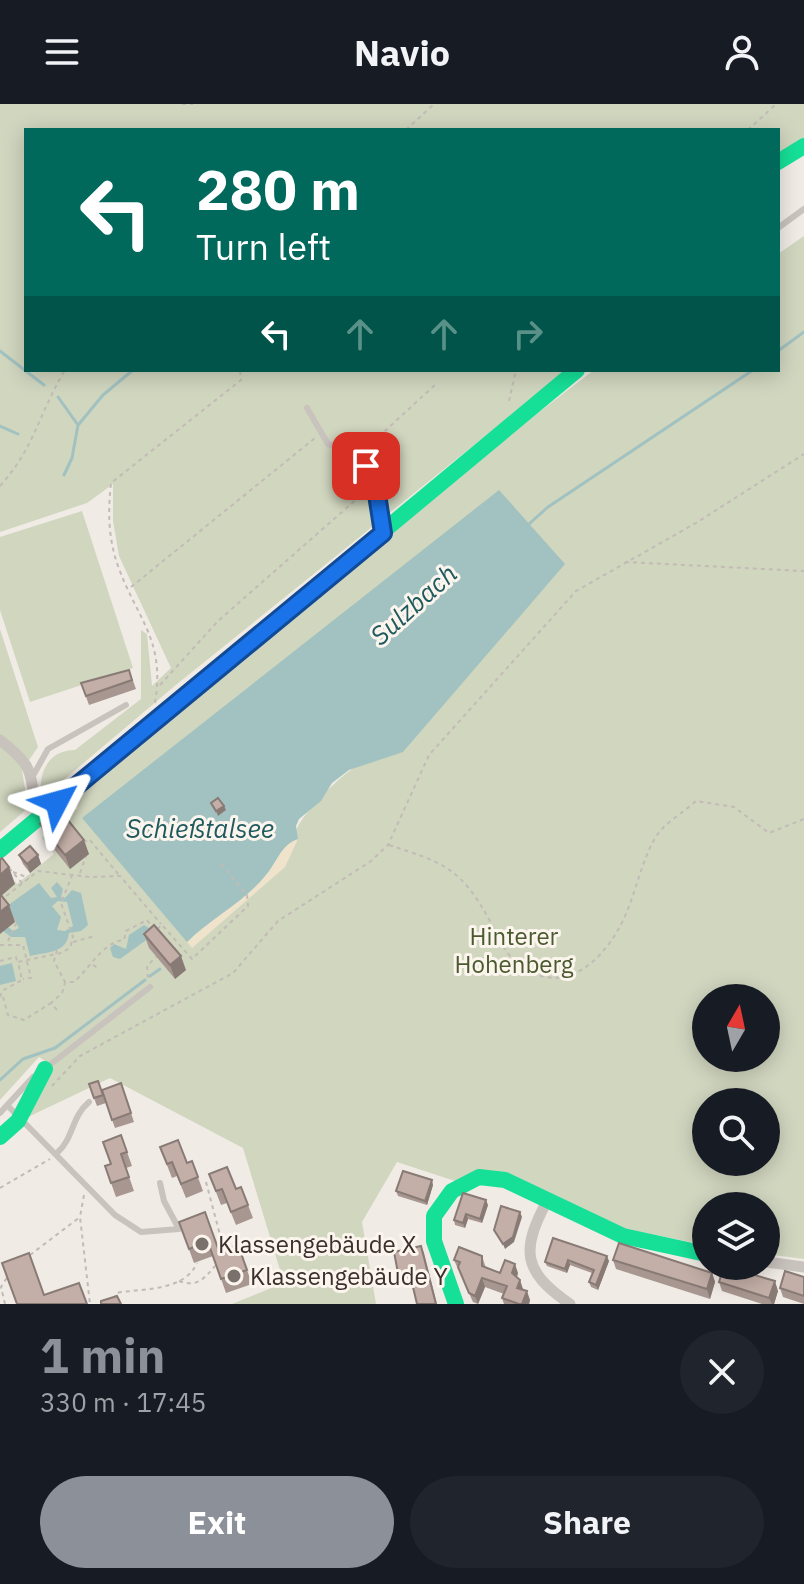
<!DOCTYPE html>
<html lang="en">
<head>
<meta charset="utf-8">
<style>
  :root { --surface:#171b24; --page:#20242c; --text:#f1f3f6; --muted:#9ea1a6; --accent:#8c9099 }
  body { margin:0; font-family:"IBM Plex Sans",sans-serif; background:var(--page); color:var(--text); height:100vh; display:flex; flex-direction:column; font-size:30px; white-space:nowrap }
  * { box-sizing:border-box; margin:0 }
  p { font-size:26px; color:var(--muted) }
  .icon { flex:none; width:44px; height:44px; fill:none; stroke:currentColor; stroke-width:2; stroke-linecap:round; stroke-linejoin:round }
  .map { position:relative; height:1200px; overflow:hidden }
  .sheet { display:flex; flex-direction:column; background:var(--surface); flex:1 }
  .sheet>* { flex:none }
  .hud { position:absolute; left:24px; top:24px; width:756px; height:244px; border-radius:0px; box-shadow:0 4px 20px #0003; background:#00695c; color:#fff; overflow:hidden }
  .needle { width:52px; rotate:9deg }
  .fabs { position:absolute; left:692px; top:880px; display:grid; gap:16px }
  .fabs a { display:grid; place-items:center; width:88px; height:88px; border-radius:50%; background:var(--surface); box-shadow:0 4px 20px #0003; font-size:40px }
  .pin { position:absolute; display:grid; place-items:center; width:68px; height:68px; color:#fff; margin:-34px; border-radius:16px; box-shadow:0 4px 12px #0006 }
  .me { position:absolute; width:88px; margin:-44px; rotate:51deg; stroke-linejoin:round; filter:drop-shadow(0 0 6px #0008) }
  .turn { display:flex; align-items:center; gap:28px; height:168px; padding:0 40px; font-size:36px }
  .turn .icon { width:104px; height:104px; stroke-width:2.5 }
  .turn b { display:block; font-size:56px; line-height:68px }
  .lanes { display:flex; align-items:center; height:76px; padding:0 40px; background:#0003; justify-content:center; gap:40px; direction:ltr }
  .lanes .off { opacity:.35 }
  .round { display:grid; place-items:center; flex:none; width:84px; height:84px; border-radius:42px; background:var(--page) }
  .head { display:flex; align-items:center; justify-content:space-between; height:136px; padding:0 40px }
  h1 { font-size:48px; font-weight:700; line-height:60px; color:var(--accent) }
  .action { display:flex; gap:16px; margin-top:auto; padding:16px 40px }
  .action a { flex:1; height:92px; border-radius:48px; background:var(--accent); color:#fff; font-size:32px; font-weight:700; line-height:92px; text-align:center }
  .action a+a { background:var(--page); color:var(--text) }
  header { display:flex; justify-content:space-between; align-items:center; height:104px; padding:0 40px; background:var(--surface); font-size:36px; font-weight:700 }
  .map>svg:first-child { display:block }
  .green { fill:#d1d6bf; fill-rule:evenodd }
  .sand { fill:#efe3cc }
  .water { fill:#a1c2c1; fill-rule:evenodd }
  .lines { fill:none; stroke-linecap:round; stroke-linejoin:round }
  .stream { stroke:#a1c2c1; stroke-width:3 }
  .path { stroke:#c2bbb6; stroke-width:2; stroke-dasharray:4 4; stroke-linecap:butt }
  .lane { stroke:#c9c3be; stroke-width:6 }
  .street { stroke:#c9c3be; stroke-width:11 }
  .fast { stroke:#16e098; stroke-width:16 }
  .wall { fill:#a89690 }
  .shaded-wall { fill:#887a75 }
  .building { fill:#c3afa7; stroke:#887a75; stroke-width:2 }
  .route-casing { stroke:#114b97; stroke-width:20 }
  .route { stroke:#1a73e8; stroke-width:14 }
  .poi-dot { fill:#7a716c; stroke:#fbf5ee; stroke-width:3 }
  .labels { text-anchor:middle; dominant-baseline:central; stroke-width:6; stroke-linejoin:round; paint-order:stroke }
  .park-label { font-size:24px; fill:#4a5a2e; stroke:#fbf5ee }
  .poi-label { font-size:24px; fill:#3b302b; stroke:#fbf5ee; text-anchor:start }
  .water-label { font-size:26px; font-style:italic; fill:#1f5a5e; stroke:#fbf5ee }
</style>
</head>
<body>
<header><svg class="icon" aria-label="menu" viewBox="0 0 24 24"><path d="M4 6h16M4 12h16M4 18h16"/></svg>Navio<svg class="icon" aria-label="person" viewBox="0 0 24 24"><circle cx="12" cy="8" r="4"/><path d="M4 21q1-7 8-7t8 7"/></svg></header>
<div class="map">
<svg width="804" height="1200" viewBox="0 0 804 1200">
  <rect width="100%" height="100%" fill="#f0ebe5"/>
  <g class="green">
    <path d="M0,0h804v34l-26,16v-24h-752v240h541l-390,314 -129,109h-7c-2,-23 9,-43 34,-43l66,-51v-69l6,4 5,52 19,-18 -52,-112 -6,-35v-37l-26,19 -87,29z"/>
    <path d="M804,132v1023l-38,-5v-48h-60v39l-82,-16 -118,-55 -51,7 -58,-19 -35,60 14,82h-144l52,-21 -41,-135 -133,-70 -82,39 -10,-2 33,-50 -12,-8 -39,43v-227l4,-4 13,15 37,-30 -12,-16 36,-30 -4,-16 434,-356 86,-66h184v-116zM356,663c-14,6 -61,54 -60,66l-214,-15zM149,844l37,21v1l-11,9zM706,894h60v60h-60zM706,998h60v60h-60z"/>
    <path d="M82,407l51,157 -103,34 -30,-92v-73z"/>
    <path d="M0,525l38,118 -16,23 6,38 -28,24z"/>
  </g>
  <path class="sand" d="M298,735l-13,28 -93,81 -5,-6c24,-25 56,-39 78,-66 12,-13 15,-31 33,-37z"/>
  <g class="water">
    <path d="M499,386l66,74 -162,188 -54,18 -17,13 -11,18 -22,18 -3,7 2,13c-18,6 -21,24 -33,37 -22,27 -54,42 -78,66l-105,-124z"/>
    <path d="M57,778l6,7 -2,8 4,1 7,-8 9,3 7,32 -7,6 -12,2c-2,20 -22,19 -39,23l-5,-19h-14l-8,-6 5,-4 5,4 6,-3 -12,-22 32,-23 12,15 6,-1 -6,-9zM58,797l9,1 6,24 -8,5 -8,-1 4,-13 -9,-11z"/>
    <path d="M144,821l7,4 -2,9 -29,21 -7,-2 -3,-9 4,-4 12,5 3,-14z"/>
    <path d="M12,859l4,18 -16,4v-19z"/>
  </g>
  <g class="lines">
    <g class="stream">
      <path d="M0,247l44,34"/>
      <path d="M778,247l26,-19"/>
      <path d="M58,293l20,28 -6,33 -8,17"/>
      <path d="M79,320l24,-29 30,-25"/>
      <path d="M0,322l18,8"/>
      <path d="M529,420l19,-17 205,-137"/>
      <path d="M150,872l10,-7"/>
      <path d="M0,976l23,-21 32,-11 90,-68"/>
    </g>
    <g class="path">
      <path d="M182,0h11"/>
      <path d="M406,26l28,-26"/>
      <path d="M748,26l28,-26"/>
      <path d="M509,297l7,-31"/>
      <path d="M361,349l75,-69"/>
      <path d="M0,382c35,-39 39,-73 65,-116"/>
      <path d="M625,458l179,9"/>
      <path d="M131,483l184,-149"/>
      <path d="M160,581l58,-64 149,-131"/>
      <path d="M155,599c11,-65 -20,-86 -38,-140 -9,-27 -9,-53 -6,-80l130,-103 -1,-10"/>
      <path d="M84,739l5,-4 30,36"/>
      <path d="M389,741c56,18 73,24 102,78 9,17 15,33 31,44 40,27 76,-1 97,-39 16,-28 20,-62 36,-90 8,-14 29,-26 41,-37l38,6 35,26 35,-14"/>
      <path d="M9,764l13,15"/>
      <path d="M13,768l16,6"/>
      <path d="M80,769l6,-17"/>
      <path d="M0,797l38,-30 52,6 30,-1 41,48"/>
      <path d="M157,825l5,-4 30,34 56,-53 -1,-11 -27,-32"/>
      <path d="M8,837l9,-19 -3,-4"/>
      <path d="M73,838l22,-6"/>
      <path d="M0,841h23l8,33 -8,1"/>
      <path d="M57,846l-3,11 11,21h9c15,-13 30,-41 50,-42l2,-9 21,-11 6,8"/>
      <path d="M0,857l16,-4 1,4"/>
      <path d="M93,861l5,3"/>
      <path d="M148,874l-1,-12 9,-9"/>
      <path d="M0,893l2,-6 20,-11 -4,-18 43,-9 9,-5 3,-11 -12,-34 12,-30"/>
      <path d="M3,893l5,18 16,5 27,-17"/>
      <path d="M57,906l-6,-7 11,-10 3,-10"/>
      <path d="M52,982l28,-30 153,-83 45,-52 93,-60 17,-16 41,-90 147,-164 120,-68 108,-69"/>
      <path d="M206,1078l18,68"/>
      <path d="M0,1084l50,-29"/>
      <path d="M84,1091l-4,22 10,87"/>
      <path d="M30,1151l50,-38"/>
      <path d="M179,1177c18,6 24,-1 36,-15"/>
      <path d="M115,1195l1,-6c27,-5 68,-1 81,-30"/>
      <path d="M5,1200l-4,-17 7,-11"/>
    </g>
    <g class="lane">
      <path d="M778,124l26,-19"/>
      <path d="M307,304l21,36c49,13 47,41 54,85"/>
      <path d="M34,670l14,-25 78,-44"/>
      <path d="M47,963l103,-80"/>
      <path d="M8,1002l107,109 26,17 38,-3 -15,-28 -4,-18"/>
      <path d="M0,1009l33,-36"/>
      <path d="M57,1049c17,-15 14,-36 32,-51"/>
    </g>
    <g class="street">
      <path d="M0,636c44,34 23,35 41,75"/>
      <path d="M547,1097c-26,49 -25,70 23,103"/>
      <path d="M766,1158l38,5"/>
    </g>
    <g class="fast">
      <path d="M778,58l26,-16"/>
      <path d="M0,746l577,-480"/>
      <path d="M0,1033l18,-16 27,-52"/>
      <path d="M456,1200l-22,-63v-25l18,-25 27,-14 26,3 118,56 83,18"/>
    </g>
  </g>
  <g class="wall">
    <path d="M129,566l7,19 -47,16 -8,-22z"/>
    <path d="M40,720l49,30 -19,15 -25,-31z"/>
    <path d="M19,751h19l3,9 -11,9 -7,-9z"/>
    <path d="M144,830l42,36 -11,9 -26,-31z"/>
    <path d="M121,979l13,39 -19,6 -9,-25 -9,3 -3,-8 8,-8z"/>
    <path d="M121,1031l11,31 -6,2 8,23 -18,6 -11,-31 6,-2z"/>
    <path d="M160,1043l27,16 5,-2 11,30 -17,7 -9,-22 -5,2z"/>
    <path d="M209,1070l27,15 5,-2 12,31 -17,7 -9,-22 -6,2z"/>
    <path d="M433,1081l-6,20 -29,-9 -2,-5z"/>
    <path d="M488,1101l-6,18 -14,-4 -3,9 -10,-3 -1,-5z"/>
    <path d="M179,1118l40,29 19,-6 14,39 -26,9 -13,-37 -19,7z"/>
    <path d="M553,1134l56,23 -11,29 -7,-3 -2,-5 3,-9 -22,-8 -3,8 -20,-7 -2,-4z"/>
    <path d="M421,1142l3,7 13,51h-20l-7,-26 -9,2 -3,-7z"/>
    <path d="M482,1152l4,12 14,5h18l-1,4 6,13 7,10 -1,4h-25l-2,-6 2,-4 -19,-7 -7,17 -5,-2 -19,-42z"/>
    <path d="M613,1156l99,13 3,9 -5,17 -94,-30z"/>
    <path d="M804,1173v27l-21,-7 -3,-9z"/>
    <path d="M719,1178l59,9 -4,13h-12l-40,-13z"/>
  </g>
  <g class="shaded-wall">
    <path d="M224,702l2,4 -8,6 -2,-5z"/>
    <path d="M84,736l5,14 -19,15 -5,-14z"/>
    <path d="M38,751l3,9 -11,9 -3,-9z"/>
    <path d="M9,763l6,17 -15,13v-22z"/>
    <path d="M9,801l6,17 -15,12v-22z"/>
    <path d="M181,852l5,14 -11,9 -5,-14z"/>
    <path d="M432,1076l1,5 -6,20 -2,-4z"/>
    <path d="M486,1096l2,5 -6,18 -2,-4z"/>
    <path d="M520,1108l2,5 -8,25 -9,7 -2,-5z"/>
    <path d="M466,1110l2,5 -3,9 -2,-5z"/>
    <path d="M607,1152l2,5 -11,29 -2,-5z"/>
    <path d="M568,1156l2,5 -3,8 -2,-4z"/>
    <path d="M515,1160l3,9 -3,9 -3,-9z"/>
    <path d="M712,1169l3,9 -5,17 -3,-10z"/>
    <path d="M482,1174l3,9 -7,17 -3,-8z"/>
    <path d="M520,1176l3,9 -3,8 -3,-9z"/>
    <path d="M775,1177l3,10 -4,13h-2l-3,-6z"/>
    <path d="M527,1187l3,9 -1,4h-7z"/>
  </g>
  <g class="building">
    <path d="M129,566l3,10 -46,16 -5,-13z"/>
    <path d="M218,694l6,8 -8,5 -5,-8z"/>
    <path d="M59,705l25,31 -19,15 -25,-31z"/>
    <path d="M30,742l8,9 -11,9 -8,-9z"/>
    <path d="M2,754l7,9 -9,8v-15z"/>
    <path d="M0,790l9,11 -9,7z"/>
    <path d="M154,821l27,31 -11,9 -26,-31z"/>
    <path d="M98,977l5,14 -9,3 -5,-14z"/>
    <path d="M121,979l10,30 -19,7 -10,-30z"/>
    <path d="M121,1031l6,17 -6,2 8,23 -18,6 -6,-17 6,-2 -8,-22z"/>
    <path d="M178,1036l9,23 5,-2 6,16 -17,7 -9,-22 -5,2 -7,-17z"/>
    <path d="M227,1063l9,22 5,-2 7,18 -17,7 -9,-23 -6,2 -7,-17z"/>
    <path d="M403,1067l29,9 -7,21 -29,-10z"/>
    <path d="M463,1089l23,7 -6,19 -14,-5 -3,9 -9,-3z"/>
    <path d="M501,1102l19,6 -7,25 -10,7 -9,-14z"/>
    <path d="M205,1108l14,39 19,-6 9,25 -26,9 -13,-37 -19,7 -10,-27z"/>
    <path d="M553,1134l54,18 -11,29 -7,-3 5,-12 -26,-10 -3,9 -20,-7z"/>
    <path d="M619,1139l93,30 -5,16 -94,-29z"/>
    <path d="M421,1142l15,58h-19l-8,-34 -11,3 -4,-21z"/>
    <path d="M459,1143l23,9v10l18,7 5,-13 10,4 -3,9 8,7 -3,8 10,3 -5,13h-3l-17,-6 5,-12 -25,-8 -7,18 -6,-3 -11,-26 2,-5 -6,-2z"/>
    <path d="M29,1149l15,42 35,-12 8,21h-70l-15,-41z"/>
    <path d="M724,1162l51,15 -6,17 -50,-16z"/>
    <path d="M785,1167l19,6v19l-24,-8z"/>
    <path d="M117,1192l4,8h-20v-3z"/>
  </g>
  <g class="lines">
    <g class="route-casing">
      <path id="route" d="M57,698l326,-269 -7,-45 -10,-22"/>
    </g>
    <use href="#route" class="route"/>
  </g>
  <g class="poi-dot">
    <circle cx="202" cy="1140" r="8"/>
    <circle cx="234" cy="1172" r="8"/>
  </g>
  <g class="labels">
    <g class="park-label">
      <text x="514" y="832">Hinterer<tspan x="514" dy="28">Hohenberg</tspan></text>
    </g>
    <g class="poi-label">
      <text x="218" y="1140">Klassengebäude X</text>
      <text x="250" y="1172">Klassengebäude Y</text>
    </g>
    <g class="water-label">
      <text transform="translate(413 500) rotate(-42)">Sulzbach</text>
      <text x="200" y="724">Schießtalsee</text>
    </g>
  </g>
</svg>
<div class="fabs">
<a><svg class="needle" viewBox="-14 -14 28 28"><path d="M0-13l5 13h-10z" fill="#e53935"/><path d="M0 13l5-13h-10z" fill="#9ea1a6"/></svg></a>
<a><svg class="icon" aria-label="search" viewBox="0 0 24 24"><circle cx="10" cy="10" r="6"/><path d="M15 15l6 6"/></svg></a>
<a><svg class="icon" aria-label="layers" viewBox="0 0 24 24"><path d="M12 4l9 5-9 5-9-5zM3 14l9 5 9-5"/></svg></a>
</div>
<div class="pin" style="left:366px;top:362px;background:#d93025"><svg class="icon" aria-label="arrive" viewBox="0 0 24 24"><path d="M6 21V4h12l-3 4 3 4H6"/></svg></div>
<svg class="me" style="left:57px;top:698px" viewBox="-20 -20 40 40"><path d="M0-17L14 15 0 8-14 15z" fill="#1a73e8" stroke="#fff" stroke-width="4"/></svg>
<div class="hud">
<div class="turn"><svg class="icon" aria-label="left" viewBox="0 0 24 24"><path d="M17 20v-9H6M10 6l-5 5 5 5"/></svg><div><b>280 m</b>Turn left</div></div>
<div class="lanes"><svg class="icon" aria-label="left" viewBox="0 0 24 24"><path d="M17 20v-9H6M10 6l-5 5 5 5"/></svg><svg class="icon off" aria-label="ahead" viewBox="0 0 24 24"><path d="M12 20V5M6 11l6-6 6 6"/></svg><svg class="icon off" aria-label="ahead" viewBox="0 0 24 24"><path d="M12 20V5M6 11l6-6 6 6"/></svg><svg class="icon off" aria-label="right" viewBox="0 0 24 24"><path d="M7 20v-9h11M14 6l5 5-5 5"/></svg></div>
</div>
</div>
<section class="sheet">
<div class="head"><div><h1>1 min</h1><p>330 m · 17:45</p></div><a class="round"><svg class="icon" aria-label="close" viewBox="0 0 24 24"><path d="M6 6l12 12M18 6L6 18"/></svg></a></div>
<div class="action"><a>Exit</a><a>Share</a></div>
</section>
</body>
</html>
